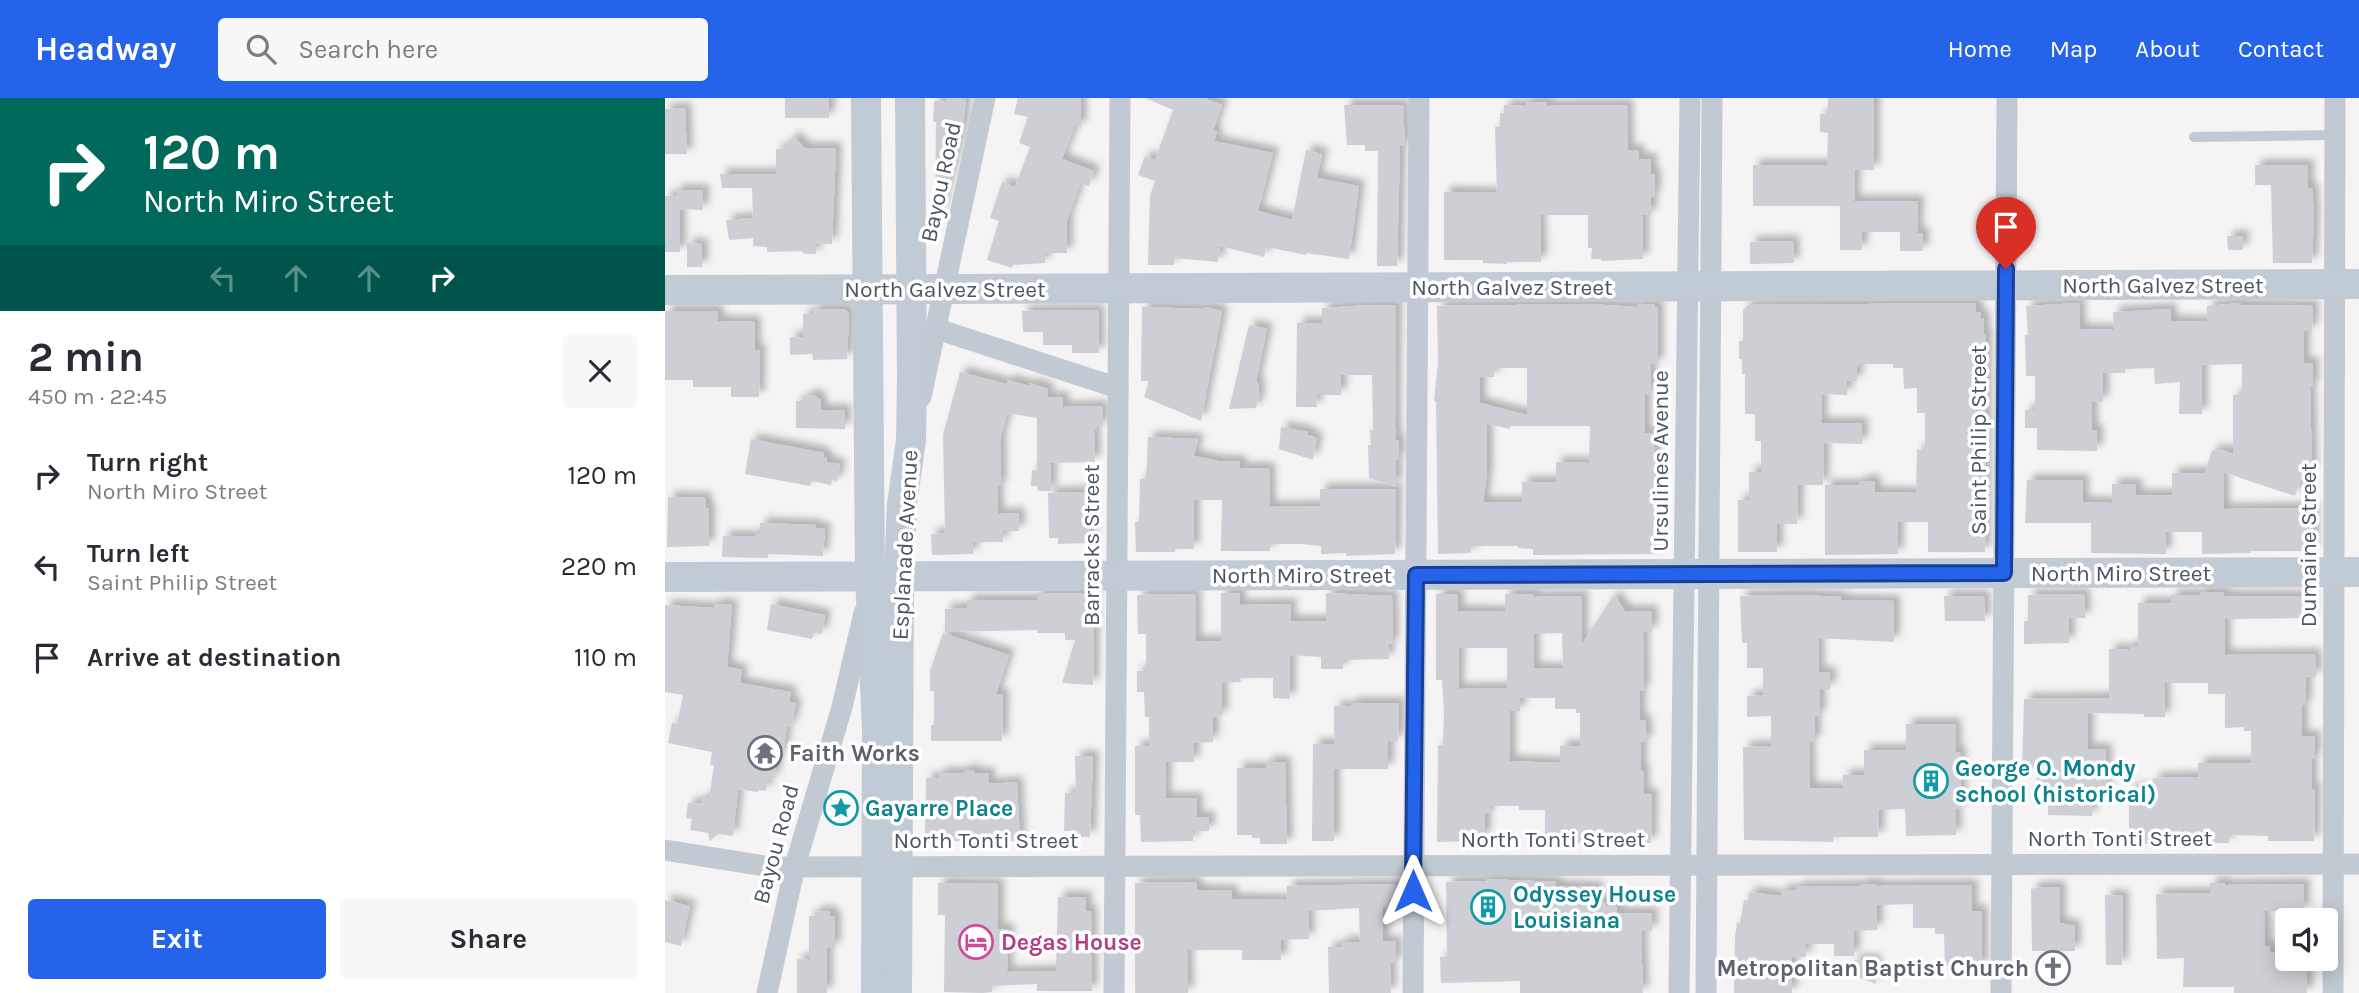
<!DOCTYPE html>
<html lang="en">
<head>
<meta charset="utf-8">
<style>
  :root { --surface:#fff; --page:#f7f7f7; --text:#2b2b33; --muted:#7c7c81; --accent:#2563eb }
  body { margin:0; font-family:Karla,sans-serif; background:var(--page); color:var(--text); height:100vh; display:flex; flex-direction:column; font-size:26px; white-space:nowrap }
  * { box-sizing:border-box; margin:0 }
  p { font-size:23px; color:var(--muted) }
  .icon { flex:none; width:38px; height:38px; fill:none; stroke:currentColor; stroke-width:2; stroke-linecap:round; stroke-linejoin:round }
  .map { position:relative; flex:1; overflow:hidden }
  .panel { display:flex; flex-direction:column; background:var(--surface); width:665px }
  .panel>* { flex:none }
  .guide { background:#00695c; color:#fff; overflow:hidden }
  .controls { position:absolute; left:1610px; top:810px; display:grid; gap:14px }
  .controls a { display:grid; place-items:center; width:63px; height:63px; border-radius:7px; background:var(--surface); box-shadow:0 4px 18px #0003; font-size:35px }
  .pin { position:absolute; display:grid; place-items:center; width:60px; height:60px; color:#fff; margin:-72px -30px; border-radius:50% 50% 50% 0; rotate:-45deg; box-shadow:0 0 7px #0007 }
  .pin .icon { rotate:45deg }
  .me { position:absolute; width:77px; margin:-38px; rotate:0deg; stroke-linejoin:round; filter:drop-shadow(0 0 5px #0008) }
  .turn { display:flex; align-items:center; gap:24px; height:147px; padding:0 28px; font-size:32px }
  .turn .icon { width:91px; height:91px; stroke-width:2.5 }
  .turn b { display:block; font-size:49px; line-height:60px }
  .lanes { display:flex; align-items:center; height:66px; padding:0 28px; background:#0003; justify-content:center; gap:35px; direction:ltr }
  .lanes .off { opacity:.35 }
  .round { display:grid; place-items:center; flex:none; width:74px; height:74px; border-radius:7px; background:var(--page) }
  .overview { display:flex; align-items:center; justify-content:space-between; height:119px; padding:0 28px }
  h1 { font-size:42px; font-weight:700; line-height:52px }
  .button { display:flex; gap:14px; margin-top:auto; padding:14px 28px }
  .button a { flex:1; height:80px; border-radius:7px; background:var(--accent); color:#fff; font-size:28px; font-weight:700; line-height:80px; text-align:center }
  .button a+a { background:var(--page); color:var(--text) }
  ul { padding:0; list-style:none }
  li { display:flex; align-items:center; gap:21px; height:91px; padding:0 28px }
  li div { flex:1 }
  li b { display:block; font-size:26px }
  li em { font-style:normal }
  header { display:flex; align-items:center; gap:42px; box-sizing:border-box; height:98px; padding:0 35px; background:var(--accent); color:#fff }
  header strong { font-size:33px }
  nav { display:flex; gap:38px; margin-inline-start:auto; font-size:24px }
  .search { width:490px; height:63px; background:var(--page); display:flex; align-items:center; gap:18px; box-sizing:border-box; padding:0 24px; border-radius:7px; color:var(--muted); font-size:26px }
  main { display:flex; flex:1; min-height:0 }
  .map>svg:first-child { display:block }
  .building { fill:#cdcfd5; fill-rule:evenodd; filter:url(#shadow) }
  .lines { fill:none; stroke-linecap:round; stroke-linejoin:round }
  .lane { stroke:#c1cad2; stroke-width:10 }
  .street { stroke:#c1cad2; stroke-width:21 }
  .secondary { stroke:#c1cbd6; stroke-width:30 }
  .route-casing { stroke:#184099; stroke-width:18 }
  .route { stroke:#2563eb; stroke-width:12 }
  .labels { text-anchor:middle; dominant-baseline:central; stroke-width:7; stroke-linejoin:round; paint-order:stroke }
  .street-label { font-size:23px; fill:#4a5661; stroke:#fff }
  .worship-label { font-size:23px; font-weight:bold; fill:#5b616d; stroke:#fff; text-anchor:start }
  .culture-label { font-size:23px; font-weight:bold; fill:#0d838f; stroke:#fff; text-anchor:start }
  .hotel-label { font-size:23px; font-weight:bold; fill:#b23c85; stroke:#fff; text-anchor:start }
</style>
</head>
<body>
<header>
<strong>Headway</strong>
<div class="search"><svg class="icon" aria-label="search" viewBox="0 0 24 24"><circle cx="10" cy="10" r="6"/><path d="M15 15l6 6"/></svg>Search here</div>
<nav><a>Home</a><a>Map</a><a>About</a><a>Contact</a></nav>
</header>
<main>
<section class="panel">
<div class="guide">
<div class="turn"><svg class="icon" aria-label="right" viewBox="0 0 24 24"><path d="M7 20v-9h11M14 6l5 5-5 5"/></svg><div><b>120 m</b>North Miro Street</div></div>
<div class="lanes"><svg class="icon off" aria-label="left" viewBox="0 0 24 24"><path d="M17 20v-9H6M10 6l-5 5 5 5"/></svg><svg class="icon off" aria-label="ahead" viewBox="0 0 24 24"><path d="M12 20V5M6 11l6-6 6 6"/></svg><svg class="icon off" aria-label="ahead" viewBox="0 0 24 24"><path d="M12 20V5M6 11l6-6 6 6"/></svg><svg class="icon" aria-label="right" viewBox="0 0 24 24"><path d="M7 20v-9h11M14 6l5 5-5 5"/></svg></div>
</div>
<div class="overview"><div><h1>2 min</h1><p>450 m · 22:45</p></div><a class="round"><svg class="icon" aria-label="close" viewBox="0 0 24 24"><path d="M6 6l12 12M18 6L6 18"/></svg></a></div>
<ul>
<li><svg class="icon" aria-label="right" viewBox="0 0 24 24"><path d="M7 20v-9h11M14 6l5 5-5 5"/></svg><div><b>Turn right</b><p>North Miro Street</p></div><em>120 m</em></li>
<li><svg class="icon" aria-label="left" viewBox="0 0 24 24"><path d="M17 20v-9H6M10 6l-5 5 5 5"/></svg><div><b>Turn left</b><p>Saint Philip Street</p></div><em>220 m</em></li>
<li><svg class="icon" aria-label="arrive" viewBox="0 0 24 24"><path d="M6 21V4h12l-3 4 3 4H6"/></svg><div><b>Arrive at destination</b></div><em>110 m</em></li>
</ul>
<div class="button"><a>Exit</a><a>Share</a></div>
</section>
<div class="map">
<svg width="1694" height="895" viewBox="0 0 1694 895">
  <defs>
    <filter id="shadow"><feDropShadow dx="6" dy="-6" stdDeviation="3.5" flood-color="#0004"/></filter>
  </defs>
  <rect width="100%" height="100%" fill="#f5f3f3"/>
  <g class="building">
    <rect x="120" y="0" width="44" height="20"/>
    <path d="M281,0h20l-3,28 -23,88 -5,-1 1,-91h-3l1,-21 12,1z"/>
    <path d="M353,0h63v29h-7l-12,32 32,12 -5,15 -9,-3 -13,37v33h-22v10l-32,2 -1,3 -25,-8 12,-39 -9,-3 12,-36 13,5 15,-40 -11,-4 9,-26 -14,-3z"/>
    <path d="M480,0h59l18,7 -9,25 4,2 -3,9 59,12 -15,58 34,9 14,-70 16,4 -5,24 42,8 -10,73 -43,-6v2l-39,-8 -3,10 -44,-11 -2,16 -44,-4v7h-26l2,-69 5,-15 -17,-6 7,-19 10,4 18,-50z"/>
    <path d="M1163,0h46v72h-19l-1,31h64l-1,32h6v18h-23v-19h-38v18h-22v-44h-87v-41h74l1,-32 -8,-1v-18h8z"/>
    <path d="M861,4h21v4l80,-1 1,45 11,1v8h12v15h4v23h-4v18h-8v44l-42,2v-2h-10l1,-11h-4v-33h-48l1,47h-34v2l-24,-1v-3h-39v-68l53,1 -2,-66h5v-14h4v-8l22,1z"/>
    <path d="M679,7h59l2,41h-5l-3,120h-20l1,-115h-13v-6h-18z"/>
    <path d="M20,10l2,46h-22v-45z"/>
    <path d="M129,39l11,11h31l-4,96 -16,-1v11h-11l-4,-3 -34,1v-5l-14,-1v-8l-24,2 -3,-20 27,-2 -1,-30h-30l-2,-14h56v-25h6z"/>
    <path d="M1590,67h53v23h4l2,27 -2,48h-39l-2,-78h-16z"/>
    <path d="M11,92h27v20l-23,-1v43h-15v-56h11z"/>
    <path d="M1562,138h16v14h-15z"/>
    <path d="M1128,143l1,22 -44,1v-22z"/>
    <path d="M22,145l15,1v23h-15z"/>
    <path d="M1311,205v9h5v6h3v16h2l-1,218h-57v-30h-30v32l-73,1v-70h34v-4h16v11l41,1 1,-43h8v-37h-8v-25l-13,1 -1,-21h-10v-4h-34v3h-2v14h-10v14l-25,-1 -1,29h41v21l-38,-1 -1,42h-25l-1,39h-20v28h-39v-52h11v-28h12v-31h-6v-27h-10v-40h-3v-15h-3v-18h4v-31l5,-5z"/>
    <path d="M1414,205l1,26 34,1 -1,-18 58,-3v12l36,1v-16l34,-3v2l72,1 -1,25h-8v32h9v23h-3l2,85h-9l-8,25 -72,-24 1,37 89,-1v43h-63l1,2 -49,1v-22h-37l1,22 -75,-1v-30h-66l2,-43h56v22l29,1v-19h24v11h36v-22h33l7,-23 7,2 1,-3 13,5v-59h9v-31l-40,1v49h-23l1,-32 -25,2 -1,-16 -29,1v4h-22v29h-11v28h5v21l-60,-1v-22h-12v-18h10v-34h-9l-1,-41h3l-2,-29z"/>
    <path d="M925,206l47,3v-3l18,1v2h3v57h-7l-1,31h-5v38h9l1,121 -122,1v-6l-15,-1v-2h-47v7l-33,1 -2,-153h-2l4,-38 -1,-57zM829,270h33v47l-47,-12v-26h14zM822,326l23,5v-3h80l-1,37 -33,-1v20h-34v20h-39l4,-28z"/>
    <path d="M705,207h26l-1,120 1,15h3v20h-3v27l-27,-9 -1,-33h3l-1,-15h3l-1,-55h-31v20h-25l1,12h-21l1,-84h25v-15z"/>
    <path d="M477,209l61,2 1,-2 18,4 -21,110 -57,-24 5,-16h-8z"/>
    <path d="M148,211h31l5,4 -2,46 -34,1 -1,-6 -22,1v-18h13v-23h10z"/>
    <path d="M433,212l1,43h-27v-8h-29v-13h-20l-1,-21z"/>
    <path d="M0,213h53v10l37,1v28h5l-1,47h-28v-10h-38v-7h-28z"/>
    <path d="M584,227l18,4 -11,52 3,3 -1,7 2,1 -4,16 -27,1z"/>
    <path d="M295,274l47,12 1,-4 21,6 1,-3 18,6 -1,9 16,-1v10l39,-1 1,20h-6v4h-3l1,32 -44,1v28h-13l-1,-5h-6l1,-16h5v-52l-30,-5 -7,27 1,46h-4l1,28 21,-1v18h-16v11h-30v12l-41,1 -1,-21 14,-1 -2,-98z"/>
    <path d="M143,297l7,1 6,4v10h24v19l-49,-1v-27h6z"/>
    <path d="M616,329l27,5v3l9,3 -4,22 -34,-11z"/>
    <path d="M483,339l50,2 -4,17 24,5h22v7h29l1,39 50,-1v-17h76l-1,65 -49,2v-3l-25,1v-8l-20,-2h-31v7h-49l1,-51h-28v49h-19v3h-39l-1,-30h4l1,-43h6z"/>
    <path d="M86,341l73,14 -1,4 4,1v4l13,2 -3,17 -5,-1 -1,5 -19,-4 -2,5 -65,-12z"/>
    <path d="M425,394l1,51 -33,1v-6h-9l-1,-45z"/>
    <path d="M3,399l38,1v10h3v38l-42,1z"/>
    <path d="M95,425l56,2v3h9l-2,28 -55,-2v4l-46,-1 1,-21 32,1v-4h5z"/>
    <path d="M1535,494h24v4h87l-1,22 -85,1v36l90,-1 1,23h-10v28h-4v31h13v23h-4l1,30h3l-1,52h-46v-5l-39,-1v8l-100,1v-55h24v-11l45,-1v-14h53v-32h-7v-4l-19,1v-34h-17v-11h-44l1,34h-21v-3l-56,-1v36h18v41h-14v26l-44,-1v-24h-11v-23h-15l2,-69 85,-1v-49l20,1v-4l9,1v-44h33v-8h29z"/>
    <path d="M372,495h57l-1,92 -31,-2 13,-43h-10v-7h-28v-3l-92,2v-23l22,-1v-8h70z"/>
    <path d="M556,495h19v12l51,-1 -1,17h36v-28l66,3 1,48h-5l1,15 -46,1v9h-22v-12l-31,-2v44l-17,-1v-20h-33l1,4 -19,1v33l-9,1v25l-19,1v19h-28l-1,36h32v19h12v14h-16v10l-52,1 -1,-27h-5v-69h14v-29h-4l-1,-25h-7v-21h9v-37h-8l-1,-39 58,-1 1,47h25z"/>
    <path d="M771,496h22v17h17l30,1v-18h29v3l48,-1v48l32,-49 11,16h27v21h-9l1,59h-4v29h5l2,22h-6v28h2l1,24h8l-1,49h-85v3h-21v-36h-26v-4h-30l1,7h-5v24h-5v4l-43,1 1,-97h5l1,-33 -2,-32h-6zM897,535l1,36 -29,-1v-34zM794,550h48v40l-49,1zM855,600h35v11h21v4h4v33h-20v17l-50,-2v-50h10z"/>
    <path d="M1419,496l1,24h-16v25l-45,1v-23h4v-26z"/>
    <path d="M1133,497l43,2v3l53,1v41l-76,-4 1,35 11,-1v17h-10v27h-5v26h-6l1,46 33,1v-14h21v-25h42v-26h49l1,28h4l1,57h-6l1,26 -50,1 -1,-27 -26,1 -1,27h-45v5l-89,-2 -1,-93 28,-1v-30l-24,1v-21l16,-1v-27h-16v-25h-5l-2,-47z"/>
    <path d="M1279,498h40l1,25h-40z"/>
    <path d="M49,506l18,1 -5,62 15,3 -2,13 51,9 -2,10 7,1 -5,24 -4,-1 -4,27 -4,-1 -6,28 -5,-1 -2,12 -7,-1 -1,2 -20,-3 -5,47 -15,-2 -8,7 -2,-8 -18,-3 2,-11 -6,-1 2,-15 13,1v-6l8,1 5,-34h-4l2,-13 -44,-9 4,-20 5,1 6,-29 -18,-3v-87l49,3z"/>
    <path d="M106,506l54,11 -3,19 -8,-1 -2,6 -45,-9z"/>
    <path d="M278,535l66,22 -13,39h7l-1,47h-71v-16h3v-34h-4v-20z"/>
    <path d="M686,605h48l-1,38h-10v28h-54v72h-22l1,-97h21v-38l17,1z"/>
    <path d="M410,658h18l-3,81h-18v-6h-8l1,-38h11z"/>
    <path d="M601,664h19l2,82h-27v-6h-8v-3h-15v-67h29z"/>
    <path d="M302,672h6l2,3h14v11l28,-2 3,59h-95l1,-63h13v-5h24z"/>
    <path d="M821,781l70,3v4l41,1v15h9v4h11v7h35v18h-11l2,62h-123v-12l-79,2 -1,-26h7l-1,-75 40,-1z"/>
    <path d="M531,784l1,8 35,1v8l54,1 1,-14 109,-2v23h-13v35l13,-1v22h-6l1,30h-62l-1,-46h13v-5h19l-1,-34 -51,3 1,28 -28,1v20h-39v-10h-55l1,43h-53v-110z"/>
    <path d="M273,785l60,1v45h10l-1,43 49,-1 2,-74h28v14h5l1,80h-55v-7l-45,2v6l-9,1 -39,-1 1,-77h-7z"/>
    <path d="M1545,785h15v2l79,-1v27h-40l1,35h5v6h17v7h19l1,34h-73v-6h-51l1,-29 -27,1 -1,-65 54,-1z"/>
    <path d="M1195,786h16v2l96,-1v26h10v56h-37l-1,-33h-9v-6h-22v-24l-36,1v25l-23,1v25h-20v-12h-28v13h-14v36h-58l1,-56 2,-15 3,2 4,-24 4,1 1,-9 32,4v-6h15v-3l64,-1z"/>
    <path d="M1375,789h20v36l15,3v25h-43l-1,-62z"/>
    <path d="M1440,797l18,1 -1,69h-16z"/>
    <path d="M0,802l25,6 -9,40 -16,-4z"/>
    <path d="M165,813v5h5v32h-8v45h-30v-34l12,1v-44h6v-4z"/>
    <path d="M1189,862h21l1,24 -23,-9z"/>
  </g>
  <g class="lines">
    <path class="lane" d="M1529,39l140,-2"/>
    <g class="street">
      <path d="M272,231l181,59"/>
      <path d="M256,299l64,-299"/>
      <path d="M0,752l106,17 1588,-3"/>
      <path d="M102,895l28,-127 47,-159 22,-94"/>
      <path d="M449,895l6,-895"/>
      <path d="M748,895l6,-895"/>
      <path d="M1014,895l11,-895"/>
      <path d="M1041,895l6,-895"/>
      <path d="M1336,895l6,-895"/>
      <path d="M1668,895l2,-895"/>
    </g>
    <g class="secondary">
      <path d="M201,0l4,479 7,152 -1,264"/>
      <path d="M0,192l1694,-6"/>
      <path d="M0,479l1694,-5"/>
      <path d="M232,895l2,-417 3,-72 9,-64 1,-62 -2,-280"/>
    </g>
  </g>
  <g class="lines">
    <g class="route-casing">
      <path id="route" d="M748,793l3,-316 588,-2 2,-304"/>
    </g>
    <use href="#route" class="route"/>
  </g>
  <defs>
    <g id="temple-ring" transform="scale(1.75)"><circle r="9.5" fill="#fff" stroke="#6b7280" stroke-width="1.5"/><path d="M0-6L5-2H3V0L6.5 2.5H4V6H1.5V3h-3V6H-4V2.5H-6.5L-3 0V-2H-5Z" fill="#6b7280"/></g>
    <g id="building-ring" transform="scale(1.75)"><circle r="9.5" fill="#fff" stroke="#0f9aa8" stroke-width="1.5"/><path d="M-4-6H4V6H1V3H-1V6H-4ZM-2.5-4.3h1.7v1.8h-1.7ZM.8-4.3h1.7v1.8H.8ZM-2.5-1h1.7V.8h-1.7ZM.8-1h1.7V.8H.8Z" fill="#0f9aa8"/></g>
    <g id="sight-ring" transform="scale(1.75)"><circle r="9.5" fill="#fff" stroke="#0f9aa8" stroke-width="1.5"/><path d="M0-6L1.8-2.2L6-1.7L2.9 1.2L3.7 5.4L0 3.3L-3.7 5.4L-2.9 1.2L-6-1.7L-1.8-2.2Z" fill="#0f9aa8"/></g>
    <g id="hotel-ring" transform="scale(1.75)"><circle r="9.5" fill="#fff" stroke="#d1479c" stroke-width="1.5"/><path d="M-6-4.5h1.5V1H6V5H4.5V3h-9V5H-6ZM-4 0a1.8 1.8 0 1 1 3.6 0ZM.5 0V-2.5h3Q6-2.5 6 0Z" fill="#d1479c"/></g>
    <g id="church-ring" transform="scale(1.75)"><circle r="9.5" fill="#fff" stroke="#6b7280" stroke-width="1.5"/><path d="M-1.2-6h2.4v3.5h3.3v2.4h-3.3V6h-2.4V-.1h-3.3v-2.4h3.3Z" fill="#6b7280"/></g>
  </defs>
  <g fill-rule="evenodd">
    <use href="#temple-ring" x="100" y="655"/>
    <use href="#building-ring" x="1266" y="683"/>
    <use href="#sight-ring" x="176" y="710"/>
    <use href="#building-ring" x="823" y="809"/>
    <use href="#hotel-ring" x="311" y="844"/>
    <use href="#church-ring" x="1388" y="870"/>
  </g>
  <g class="labels">
    <g class="street-label">
      <text transform="translate(276 84) rotate(-78)">Bayou Road</text>
      <text x="1498" y="187">North Galvez Street</text>
      <text x="847" y="189">North Galvez Street</text>
      <text x="280" y="191">North Galvez Street</text>
      <text transform="translate(1313 342) rotate(-90)">Saint Philip Street</text>
      <text transform="translate(995 363) rotate(-90)">Ursulines Avenue</text>
      <text transform="translate(240 447) rotate(-87)">Esplanade Avenue</text>
      <text transform="translate(426 447) rotate(-90)">Barracks Street</text>
      <text transform="translate(1643 447) rotate(-90)">Dumaine Street</text>
      <text x="1456" y="475">North Miro Street</text>
      <text x="637" y="477">North Miro Street</text>
      <text x="1455" y="740">North Tonti Street</text>
      <text x="888" y="741">North Tonti Street</text>
      <text x="321" y="742">North Tonti Street</text>
      <text transform="translate(111 746) rotate(-75)">Bayou Road</text>
    </g>
    <g class="worship-label">
      <text x="124" y="655">Faith Works</text>
      <text x="1364" y="870" text-anchor="end">Metropolitan Baptist Church</text>
    </g>
    <g class="culture-label">
      <text x="1290" y="670">George O. Mondy<tspan x="1290" dy="26">school (historical)</tspan></text>
      <text x="200" y="710">Gayarre Place</text>
      <text x="848" y="796">Odyssey House<tspan x="848" dy="26">Louisiana</tspan></text>
    </g>
    <g class="hotel-label">
      <text x="336" y="844">Degas House</text>
    </g>
  </g>
</svg>
<div class="controls">
<a><svg class="icon" aria-label="sound" viewBox="0 0 24 24"><path d="M4 9h4l5-4v14l-5-4H4zM17 9q2 3 0 6"/></svg></a>
</div>
<div class="pin" style="left:1341px;top:171px;background:#d93025"><svg class="icon" aria-label="arrive" viewBox="0 0 24 24"><path d="M6 21V4h12l-3 4 3 4H6"/></svg></div>
<svg class="me" style="left:748px;top:793px" viewBox="-20 -20 40 40"><path d="M0-17L14 15 0 8-14 15z" fill="#2563eb" stroke="#fff" stroke-width="4"/></svg>
</div>
</main>
</body>
</html>
